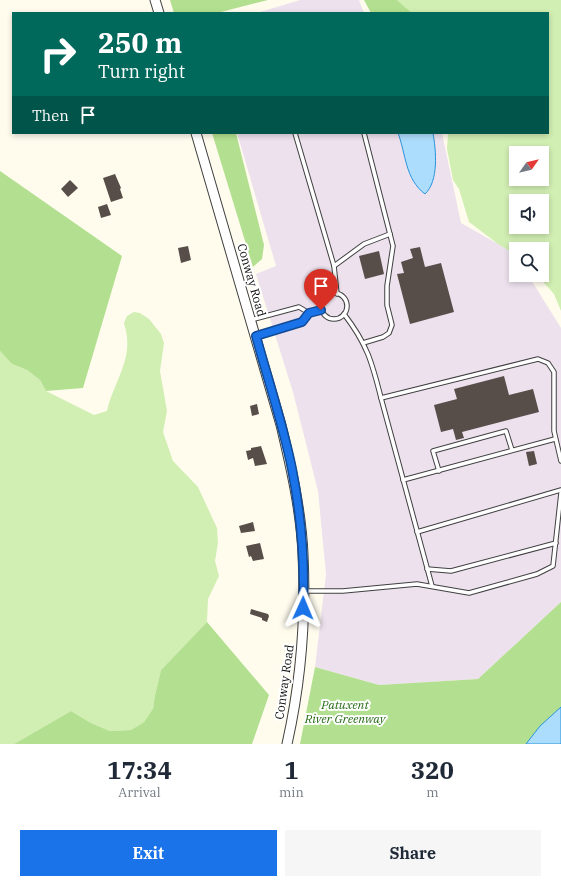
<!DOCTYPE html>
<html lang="en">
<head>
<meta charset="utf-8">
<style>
  :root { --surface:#fff; --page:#f6f6f7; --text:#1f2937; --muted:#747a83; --accent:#1a73e8 }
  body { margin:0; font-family:"IBM Plex Serif",serif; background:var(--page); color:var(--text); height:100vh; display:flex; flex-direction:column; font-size:15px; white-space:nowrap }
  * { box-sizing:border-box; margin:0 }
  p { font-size:13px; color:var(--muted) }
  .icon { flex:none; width:22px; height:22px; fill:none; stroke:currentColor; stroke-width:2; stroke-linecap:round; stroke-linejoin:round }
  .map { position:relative; height:744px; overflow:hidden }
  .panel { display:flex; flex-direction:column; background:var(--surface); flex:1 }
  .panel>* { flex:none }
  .banner { position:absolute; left:12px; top:12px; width:537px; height:122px; border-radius:0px; box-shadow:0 2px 6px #0003; background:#00695c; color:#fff; overflow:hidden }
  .needle { width:26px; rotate:56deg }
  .fabs { position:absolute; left:509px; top:146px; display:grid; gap:8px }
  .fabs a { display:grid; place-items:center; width:40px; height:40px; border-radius:0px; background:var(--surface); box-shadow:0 2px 6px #0003; font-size:20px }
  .pin { position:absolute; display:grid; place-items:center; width:34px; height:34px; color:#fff; margin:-41px -17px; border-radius:50% 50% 50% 0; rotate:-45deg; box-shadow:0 0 4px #0007 }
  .pin .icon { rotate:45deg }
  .me { position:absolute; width:44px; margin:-22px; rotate:1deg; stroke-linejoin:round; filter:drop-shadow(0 0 3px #0008) }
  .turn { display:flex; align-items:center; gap:14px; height:84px; padding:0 20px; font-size:18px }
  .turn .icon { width:52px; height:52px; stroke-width:2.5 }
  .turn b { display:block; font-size:28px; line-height:34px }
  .then { display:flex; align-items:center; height:38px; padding:0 20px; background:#0003; gap:8px; font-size:15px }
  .eta { display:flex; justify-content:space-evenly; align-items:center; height:68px; text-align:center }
  .eta b { font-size:24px; font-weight:700; line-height:28px }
  .button { display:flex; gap:8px; margin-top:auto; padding:8px 20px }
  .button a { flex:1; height:46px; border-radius:0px; background:var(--accent); color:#fff; font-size:16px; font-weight:700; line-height:46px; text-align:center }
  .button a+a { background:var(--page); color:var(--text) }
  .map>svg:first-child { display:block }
  .industrial { fill:#ece1ed }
  .green { fill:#d1eeb3; fill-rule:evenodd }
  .forest { fill:#b3e090 }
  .water { fill:#acddfd; stroke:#2b93db }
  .building { fill:#574e49 }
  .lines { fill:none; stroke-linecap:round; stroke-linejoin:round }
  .service-casing { stroke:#404040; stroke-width:5.5 }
  .tertiary-casing { stroke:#404040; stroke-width:11 }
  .service { stroke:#fff; stroke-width:3.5 }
  .tertiary { stroke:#fff; stroke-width:9 }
  .route-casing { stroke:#114b97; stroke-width:10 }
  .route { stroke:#1a73e8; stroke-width:7 }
  .labels { text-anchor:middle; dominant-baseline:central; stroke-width:4; stroke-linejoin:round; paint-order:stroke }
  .street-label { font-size:12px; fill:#0d0d0d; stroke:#fff }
  .park-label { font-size:12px; font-style:italic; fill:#276c17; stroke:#fff }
</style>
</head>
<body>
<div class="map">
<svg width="561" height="744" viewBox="0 0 561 744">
  <rect width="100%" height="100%" fill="#fffcee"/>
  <g class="industrial">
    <path d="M300,0h59l5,13h-107z"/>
    <path d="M237,133h205l19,90 53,30 2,4v18h12l33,53v274l-83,77 -99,6 -64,-18 11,-93 -8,-83 -25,-99 -37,-118 20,-8z"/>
  </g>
  <g class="green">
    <path d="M397,0h164v311l-7,-17 -17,-19h5v-26h-26v6l-18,-11 -29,-22 -10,-33 -6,-9 -6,-31 1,-16h100v-120h-136zM516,153h26v26h-26zM516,201h26v26h-26z"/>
    <path d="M134,312l6,1 9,6 12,15 3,9 -4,28 7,40 -4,21 10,29 25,26 19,41 1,15 -3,18 4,15 -11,23 -1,23 -46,48 -6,25 -2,15 -9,12 -13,8 -21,1 -19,-8 -20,-12 -57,33h-14v-393l12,13 15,6 13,10 6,11 48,24 13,-4c5,-24 23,-48 20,-73 0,-5 -2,-10 -3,-15l3,-7z"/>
  </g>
  <g class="forest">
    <path d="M170,0h98l-51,13h-43z"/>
    <path d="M364,0h33l15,13h-41z"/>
    <path d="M212,133h24l28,112 -2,14 -9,8z"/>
    <path d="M0,171l122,85 -39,132 -37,3 -6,-11 -13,-10 -15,-6 -12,-13z"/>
    <path d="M561,602v142h-261l15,-77 64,18 99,-6z"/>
    <path d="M207,622l62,73 -17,49h-238l57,-33 20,12 19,8 21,-1 13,-8 9,-13 2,-14 6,-25z"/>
  </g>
  <g class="water">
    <path d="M398,133h35c3,17 6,48 -8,61 -20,-15 -19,-40 -27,-61z"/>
    <path d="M561,707v37h-35l14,-18z"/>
  </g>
  <g class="building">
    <path d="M115,174l6,14 -1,1 3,9 -12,4 -8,-24z"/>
    <path d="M70,180l8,8 -10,9 -7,-8z"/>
    <path d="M107,204l4,11 -10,3 -3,-11z"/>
    <path d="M188,246l3,14 -10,3 -3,-15z"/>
    <path d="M420,247l5,20 16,-4 13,49 -44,12 -13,-50 7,-1 -3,-11 12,-4 -3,-9z"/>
    <path d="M379,251l5,23 -19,5 -6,-23z"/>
    <path d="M504,376l5,19 24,-6 6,23 -77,20 2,6 -8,2 -3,-11 -12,3 -7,-27 23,-6 -3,-10z"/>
    <path d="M257,404l2,10 -7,2 -2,-10z"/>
    <path d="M261,446l6,18 -12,2 -2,-8 -5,2 -2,-9 5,-1v-2z"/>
    <path d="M534,451l3,13 -8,2 -3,-14z"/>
    <path d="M253,522l2,9 -14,2 -2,-7z"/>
    <path d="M260,543l4,16 -11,2 -2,-5 -2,1 -3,-11z"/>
    <path d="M251,609l17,5 1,2 -2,6 -5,-2v-2l-12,-4z"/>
  </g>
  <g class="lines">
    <g class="service-casing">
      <g id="service">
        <path d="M295,133l39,133 3,28"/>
        <path d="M334,266l30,-22 26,-10"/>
        <circle cx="334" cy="306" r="13"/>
        <path d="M344,314c23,30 28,48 37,84l157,-39 10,4 6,9v59l7,30"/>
        <path d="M251,320l48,-13 10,6"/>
        <path d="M256,336l46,-14 7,-9 12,-3"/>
        <path d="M363,343l20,-6 6,-4 3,-8 -5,-20v-19l6,-40 -29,-113"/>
        <path d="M381,398l51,188"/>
        <path d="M439,471l-6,-20 73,-20 6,19"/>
        <path d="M403,480l152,-41"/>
        <path d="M417,532l144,-42"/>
        <path d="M427,569l24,2 105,-28"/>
        <path d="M305,591h38l74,-7 52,9 68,-19 16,-8 8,-73"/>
      </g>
    </g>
    <g class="tertiary-casing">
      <g id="tertiary">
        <path d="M155,0l4,13"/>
        <path d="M196,133l85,292c10,42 20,85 22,129 3,63 -2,128 -16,190"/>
      </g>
    </g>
    <use href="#service" class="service"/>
    <use href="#tertiary" class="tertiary"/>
  </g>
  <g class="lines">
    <g class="route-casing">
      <path id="route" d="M303,608c2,-46 -2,-93 -11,-139 -9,-45 -24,-89 -36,-133l46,-14 7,-9 12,-3"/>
    </g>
    <use href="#route" class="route"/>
  </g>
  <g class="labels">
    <g class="street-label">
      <text transform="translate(252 280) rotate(74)">Conway Road</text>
      <text transform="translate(284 682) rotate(-82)">Conway Road</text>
    </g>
    <g class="park-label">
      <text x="345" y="704">Patuxent<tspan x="345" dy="14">River Greenway</tspan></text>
    </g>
  </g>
</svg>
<div class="fabs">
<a><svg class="needle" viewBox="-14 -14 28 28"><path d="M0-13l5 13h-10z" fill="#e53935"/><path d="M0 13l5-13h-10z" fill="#747a83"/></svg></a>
<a><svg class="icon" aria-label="sound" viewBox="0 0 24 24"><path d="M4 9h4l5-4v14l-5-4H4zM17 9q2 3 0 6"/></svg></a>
<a><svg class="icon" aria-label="search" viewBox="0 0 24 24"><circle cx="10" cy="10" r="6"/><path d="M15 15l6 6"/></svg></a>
</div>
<div class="pin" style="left:321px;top:310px;background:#d93025"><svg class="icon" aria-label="arrive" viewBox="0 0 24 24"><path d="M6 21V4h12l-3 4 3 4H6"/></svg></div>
<svg class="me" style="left:303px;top:608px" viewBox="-20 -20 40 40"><path d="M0-17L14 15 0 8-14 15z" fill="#1a73e8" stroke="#fff" stroke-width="4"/></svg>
<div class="banner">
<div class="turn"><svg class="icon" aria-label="right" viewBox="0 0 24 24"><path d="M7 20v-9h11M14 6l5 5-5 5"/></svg><div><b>250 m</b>Turn right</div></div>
<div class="then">Then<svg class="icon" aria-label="arrive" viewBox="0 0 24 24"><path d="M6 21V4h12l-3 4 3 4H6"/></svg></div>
</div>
</div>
<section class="panel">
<div class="eta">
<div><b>17:34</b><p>Arrival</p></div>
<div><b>1</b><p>min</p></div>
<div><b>320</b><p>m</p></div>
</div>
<div class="button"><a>Exit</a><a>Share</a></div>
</section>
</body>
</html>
